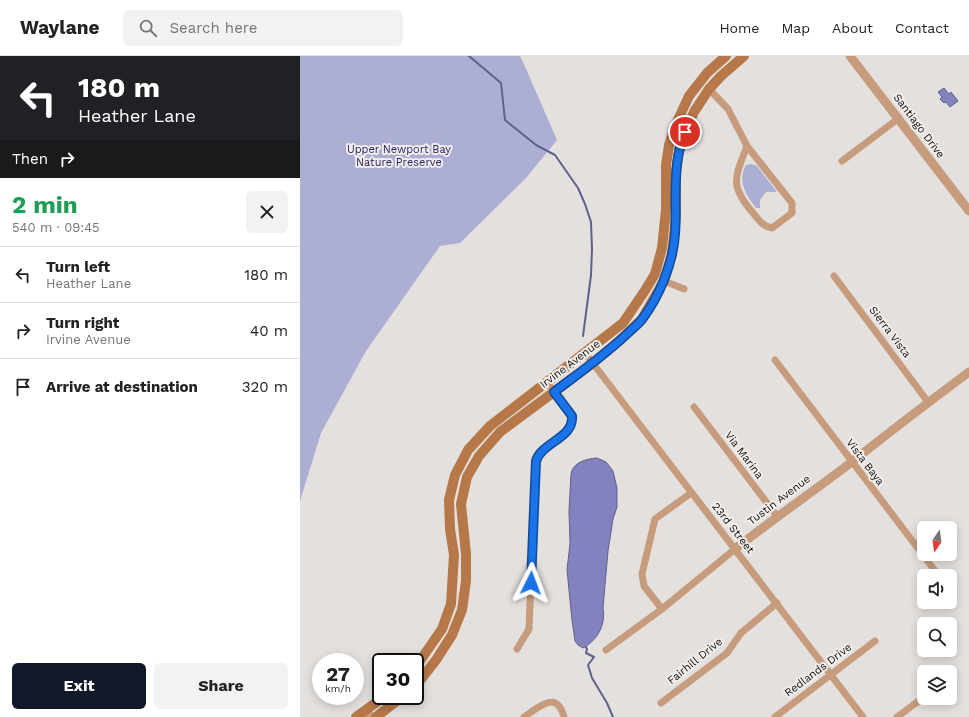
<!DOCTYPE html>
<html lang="en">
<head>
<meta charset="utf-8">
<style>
  :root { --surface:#fff; --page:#f2f2f2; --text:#222; --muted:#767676; --line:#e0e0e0; --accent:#111827 }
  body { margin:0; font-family:"Work Sans",sans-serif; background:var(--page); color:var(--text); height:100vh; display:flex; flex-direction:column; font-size:15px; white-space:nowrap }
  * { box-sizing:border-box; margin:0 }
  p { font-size:13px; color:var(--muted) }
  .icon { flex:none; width:22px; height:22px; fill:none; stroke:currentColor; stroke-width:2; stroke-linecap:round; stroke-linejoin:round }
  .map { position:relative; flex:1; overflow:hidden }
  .sheet { display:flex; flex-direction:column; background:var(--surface); width:300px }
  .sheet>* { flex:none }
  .hud { background:#202124; color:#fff; overflow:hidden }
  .needle { width:26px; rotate:193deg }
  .tools { position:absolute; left:617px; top:465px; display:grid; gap:8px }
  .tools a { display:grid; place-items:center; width:40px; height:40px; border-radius:6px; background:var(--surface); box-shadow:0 2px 10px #0003; font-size:20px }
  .speed { position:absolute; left:12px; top:597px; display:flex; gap:8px; font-size:20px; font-weight:700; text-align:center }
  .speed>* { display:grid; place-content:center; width:52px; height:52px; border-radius:50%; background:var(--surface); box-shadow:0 2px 10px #0003; line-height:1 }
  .speed small { font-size:10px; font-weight:400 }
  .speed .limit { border:2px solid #111; border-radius:6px; background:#fff; color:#111 }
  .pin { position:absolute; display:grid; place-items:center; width:34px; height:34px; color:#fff; margin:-17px; border:2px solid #fff; border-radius:50%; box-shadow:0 1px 4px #0007 }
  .me { position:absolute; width:44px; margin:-22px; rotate:3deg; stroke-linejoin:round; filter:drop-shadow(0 0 3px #0008) }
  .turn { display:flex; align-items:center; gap:14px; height:84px; padding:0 12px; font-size:18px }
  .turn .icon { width:52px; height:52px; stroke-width:2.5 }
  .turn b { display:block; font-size:28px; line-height:34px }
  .then { display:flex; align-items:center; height:38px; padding:0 12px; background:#0003; gap:8px; font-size:15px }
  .round { display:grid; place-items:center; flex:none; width:42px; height:42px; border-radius:6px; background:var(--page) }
  .head { display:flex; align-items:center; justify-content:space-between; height:68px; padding:0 12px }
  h1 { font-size:24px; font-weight:700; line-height:30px; color:#1e9e55 }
  .action { display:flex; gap:8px; margin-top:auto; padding:8px 12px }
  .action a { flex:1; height:46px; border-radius:6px; background:var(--accent); color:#fff; font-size:16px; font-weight:700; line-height:46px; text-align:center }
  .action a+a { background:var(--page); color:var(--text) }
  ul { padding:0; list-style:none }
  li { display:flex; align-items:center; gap:12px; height:56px; padding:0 12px; border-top:1px solid var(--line) }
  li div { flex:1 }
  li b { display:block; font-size:15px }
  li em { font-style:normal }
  header { display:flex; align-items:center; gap:24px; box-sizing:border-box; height:56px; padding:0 20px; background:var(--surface); border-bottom:1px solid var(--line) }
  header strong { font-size:19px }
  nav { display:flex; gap:22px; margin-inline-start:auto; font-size:14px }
  .search { width:280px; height:36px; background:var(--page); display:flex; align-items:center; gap:10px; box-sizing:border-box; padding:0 14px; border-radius:6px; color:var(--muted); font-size:15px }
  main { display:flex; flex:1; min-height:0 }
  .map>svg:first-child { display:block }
  .green { fill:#acaed4 }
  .water { fill:#8283be; stroke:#60618a }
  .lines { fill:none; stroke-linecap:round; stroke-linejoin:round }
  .stream { stroke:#60618a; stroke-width:2 }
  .minor { stroke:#c69c7d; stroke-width:7 }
  .tertiary { stroke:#c69c7d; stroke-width:9 }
  .secondary { stroke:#b77849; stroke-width:10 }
  .route-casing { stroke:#114b97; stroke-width:10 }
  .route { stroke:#1a73e8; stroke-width:7 }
  .labels { text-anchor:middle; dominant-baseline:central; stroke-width:4; stroke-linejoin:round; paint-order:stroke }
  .street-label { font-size:11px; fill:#121110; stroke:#f1edea }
  .park-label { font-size:11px; fill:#271d63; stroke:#f1edea }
</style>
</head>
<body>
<header>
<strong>Waylane</strong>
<div class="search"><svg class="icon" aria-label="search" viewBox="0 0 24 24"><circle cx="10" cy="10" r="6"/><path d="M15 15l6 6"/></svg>Search here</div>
<nav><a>Home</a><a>Map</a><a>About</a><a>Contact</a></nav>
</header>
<main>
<section class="sheet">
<div class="hud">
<div class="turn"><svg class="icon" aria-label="left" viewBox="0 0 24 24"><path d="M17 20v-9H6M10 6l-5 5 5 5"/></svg><div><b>180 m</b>Heather Lane</div></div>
<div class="then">Then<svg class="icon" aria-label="right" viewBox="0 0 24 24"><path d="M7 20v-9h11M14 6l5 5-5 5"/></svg></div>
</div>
<div class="head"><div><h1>2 min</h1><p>540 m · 09:45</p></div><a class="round"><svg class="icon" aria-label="close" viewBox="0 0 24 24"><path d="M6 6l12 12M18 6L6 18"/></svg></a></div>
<ul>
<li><svg class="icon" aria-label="left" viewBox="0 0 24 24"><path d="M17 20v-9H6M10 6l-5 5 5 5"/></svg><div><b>Turn left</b><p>Heather Lane</p></div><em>180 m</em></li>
<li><svg class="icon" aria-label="right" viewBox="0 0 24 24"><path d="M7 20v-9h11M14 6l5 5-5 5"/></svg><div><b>Turn right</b><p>Irvine Avenue</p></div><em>40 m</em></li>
<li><svg class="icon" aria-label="arrive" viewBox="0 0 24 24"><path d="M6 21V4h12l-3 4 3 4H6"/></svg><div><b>Arrive at destination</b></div><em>320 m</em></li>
</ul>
<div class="action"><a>Exit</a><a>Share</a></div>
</section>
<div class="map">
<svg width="669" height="661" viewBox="0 0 669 661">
  <rect width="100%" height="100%" fill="#e4e0dd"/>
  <g class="green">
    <path d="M0,0h220l3,6 34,78 -31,38 -66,65 -20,3 -74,105 -45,82 -21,68z"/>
    <path d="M451,108l6,2 20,26h-11l-6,8v8h-4c-10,-13 -19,-27 -10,-43z"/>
  </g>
  <g class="water">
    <path d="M644,32l5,6 2,-2 7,9 -8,6 -4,-5 -2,1 -4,-4 2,-2 -4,-5z"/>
    <path d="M297,402l9,4 7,9 4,17v19l-4,12 -5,32 -5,57c3,16 -5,32 -20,40l-5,-3 -3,-4 -3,-21 -5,-50 3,-27 -1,-32 2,-37c2,-12 15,-15 26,-16z"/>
  </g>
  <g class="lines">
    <g class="stream">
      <path d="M169,0l32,27 4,37 31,25 19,10 23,33 7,16 6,18 1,27 -1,26 -8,61"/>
      <path d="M286,591l1,2 -1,4 8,4 -6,8 4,13 15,25 6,14"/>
    </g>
    <g class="minor">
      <path d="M409,33l19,20 19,37"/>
      <path d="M447,90l45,57v10l-20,15c-10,-2 -13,-8 -19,-15 -24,-28 -18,-35 -6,-67z"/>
      <path d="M542,105l57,-43"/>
      <path d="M534,220l94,126"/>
      <path d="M364,225l20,8"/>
      <path d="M285,297l278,364"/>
      <path d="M475,304l164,216"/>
      <path d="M394,351l83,109"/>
      <path d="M362,553l-18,-23 -2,-12 13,-55 36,-26"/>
      <path d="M217,593l12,-20 7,-168c7,-19 38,-23 36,-45l-25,-34"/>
      <path d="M306,594l56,-41 73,-60"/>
      <path d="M361,647l66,-50 14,-20 36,-30"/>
      <path d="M224,661c8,-5 26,-21 34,-12 3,3 5,8 6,12"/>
      <path d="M475,661l100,-76"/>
      <path d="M597,661l23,-17"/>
    </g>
    <g class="tertiary">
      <path d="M550,0l119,155"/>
      <path d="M435,493c38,-30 79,-58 118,-88 38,-30 77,-60 116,-89"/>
      <path d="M65,654l6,7"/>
    </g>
    <g class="secondary">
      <path d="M115,612l27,-39 9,-25 3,-49 -4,-26 -1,-29 6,-25 13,-25 22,-24 133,-103 21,-31 11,-18 7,-26 4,-38v-45l3,-20 6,-19 14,-30 18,-23 19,-17"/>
      <path d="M115,631l21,-27 16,-25 10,-25 4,-29v-27l-5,-50 6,-27 12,-21 21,-24 93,-69 26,-22 23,-22 22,-38 8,-27 4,-37v-46l3,-20 6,-19 9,-20 15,-23 12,-13 23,-20"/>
      <path d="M56,661l29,-21"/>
      <path d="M76,661l27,-21"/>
    </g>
  </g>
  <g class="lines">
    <g class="route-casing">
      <path id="route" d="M231,527l5,-122c6,-19 38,-23 36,-45l-18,-24c25,-19 51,-37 74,-59 5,-5 11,-9 15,-15 17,-23 30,-55 32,-84 2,-27 -2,-55 4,-82 1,-7 4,-14 6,-20"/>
    </g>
    <use href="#route" class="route"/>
  </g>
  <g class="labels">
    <g class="street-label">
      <text transform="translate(619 70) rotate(53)">Santiago Drive</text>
      <text transform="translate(590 276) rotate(53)">Sierra Vista</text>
      <text transform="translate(270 308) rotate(-37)">Irvine Avenue</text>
      <text transform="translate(444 399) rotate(53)">Via Marina</text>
      <text transform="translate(565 406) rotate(53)">Vista Baya</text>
      <text transform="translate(479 444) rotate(-37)">Tustin Avenue</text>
      <text transform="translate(433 472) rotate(52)">23rd Street</text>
      <text transform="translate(395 605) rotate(-39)">Fairhill Drive</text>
      <text transform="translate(518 614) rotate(-37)">Redlands Drive</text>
    </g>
    <g class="park-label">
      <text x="99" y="93">Upper Newport Bay<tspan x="99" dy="13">Nature Preserve</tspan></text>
    </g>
  </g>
</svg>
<div class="tools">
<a><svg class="needle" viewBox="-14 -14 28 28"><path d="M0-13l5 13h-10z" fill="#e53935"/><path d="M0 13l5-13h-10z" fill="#767676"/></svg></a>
<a><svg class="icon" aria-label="sound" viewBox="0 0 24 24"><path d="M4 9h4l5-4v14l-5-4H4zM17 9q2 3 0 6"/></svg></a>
<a><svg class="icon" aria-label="search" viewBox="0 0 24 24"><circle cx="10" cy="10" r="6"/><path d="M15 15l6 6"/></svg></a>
<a><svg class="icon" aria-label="layers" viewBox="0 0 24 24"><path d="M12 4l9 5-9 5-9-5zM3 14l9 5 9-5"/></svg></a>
</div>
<div class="speed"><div>27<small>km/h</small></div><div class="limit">30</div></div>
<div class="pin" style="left:385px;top:76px;background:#d93025"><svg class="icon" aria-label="arrive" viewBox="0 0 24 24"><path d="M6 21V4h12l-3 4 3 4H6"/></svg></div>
<svg class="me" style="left:231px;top:527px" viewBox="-20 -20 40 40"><path d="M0-17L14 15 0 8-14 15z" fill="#1a73e8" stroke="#fff" stroke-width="4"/></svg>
</div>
</main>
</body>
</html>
